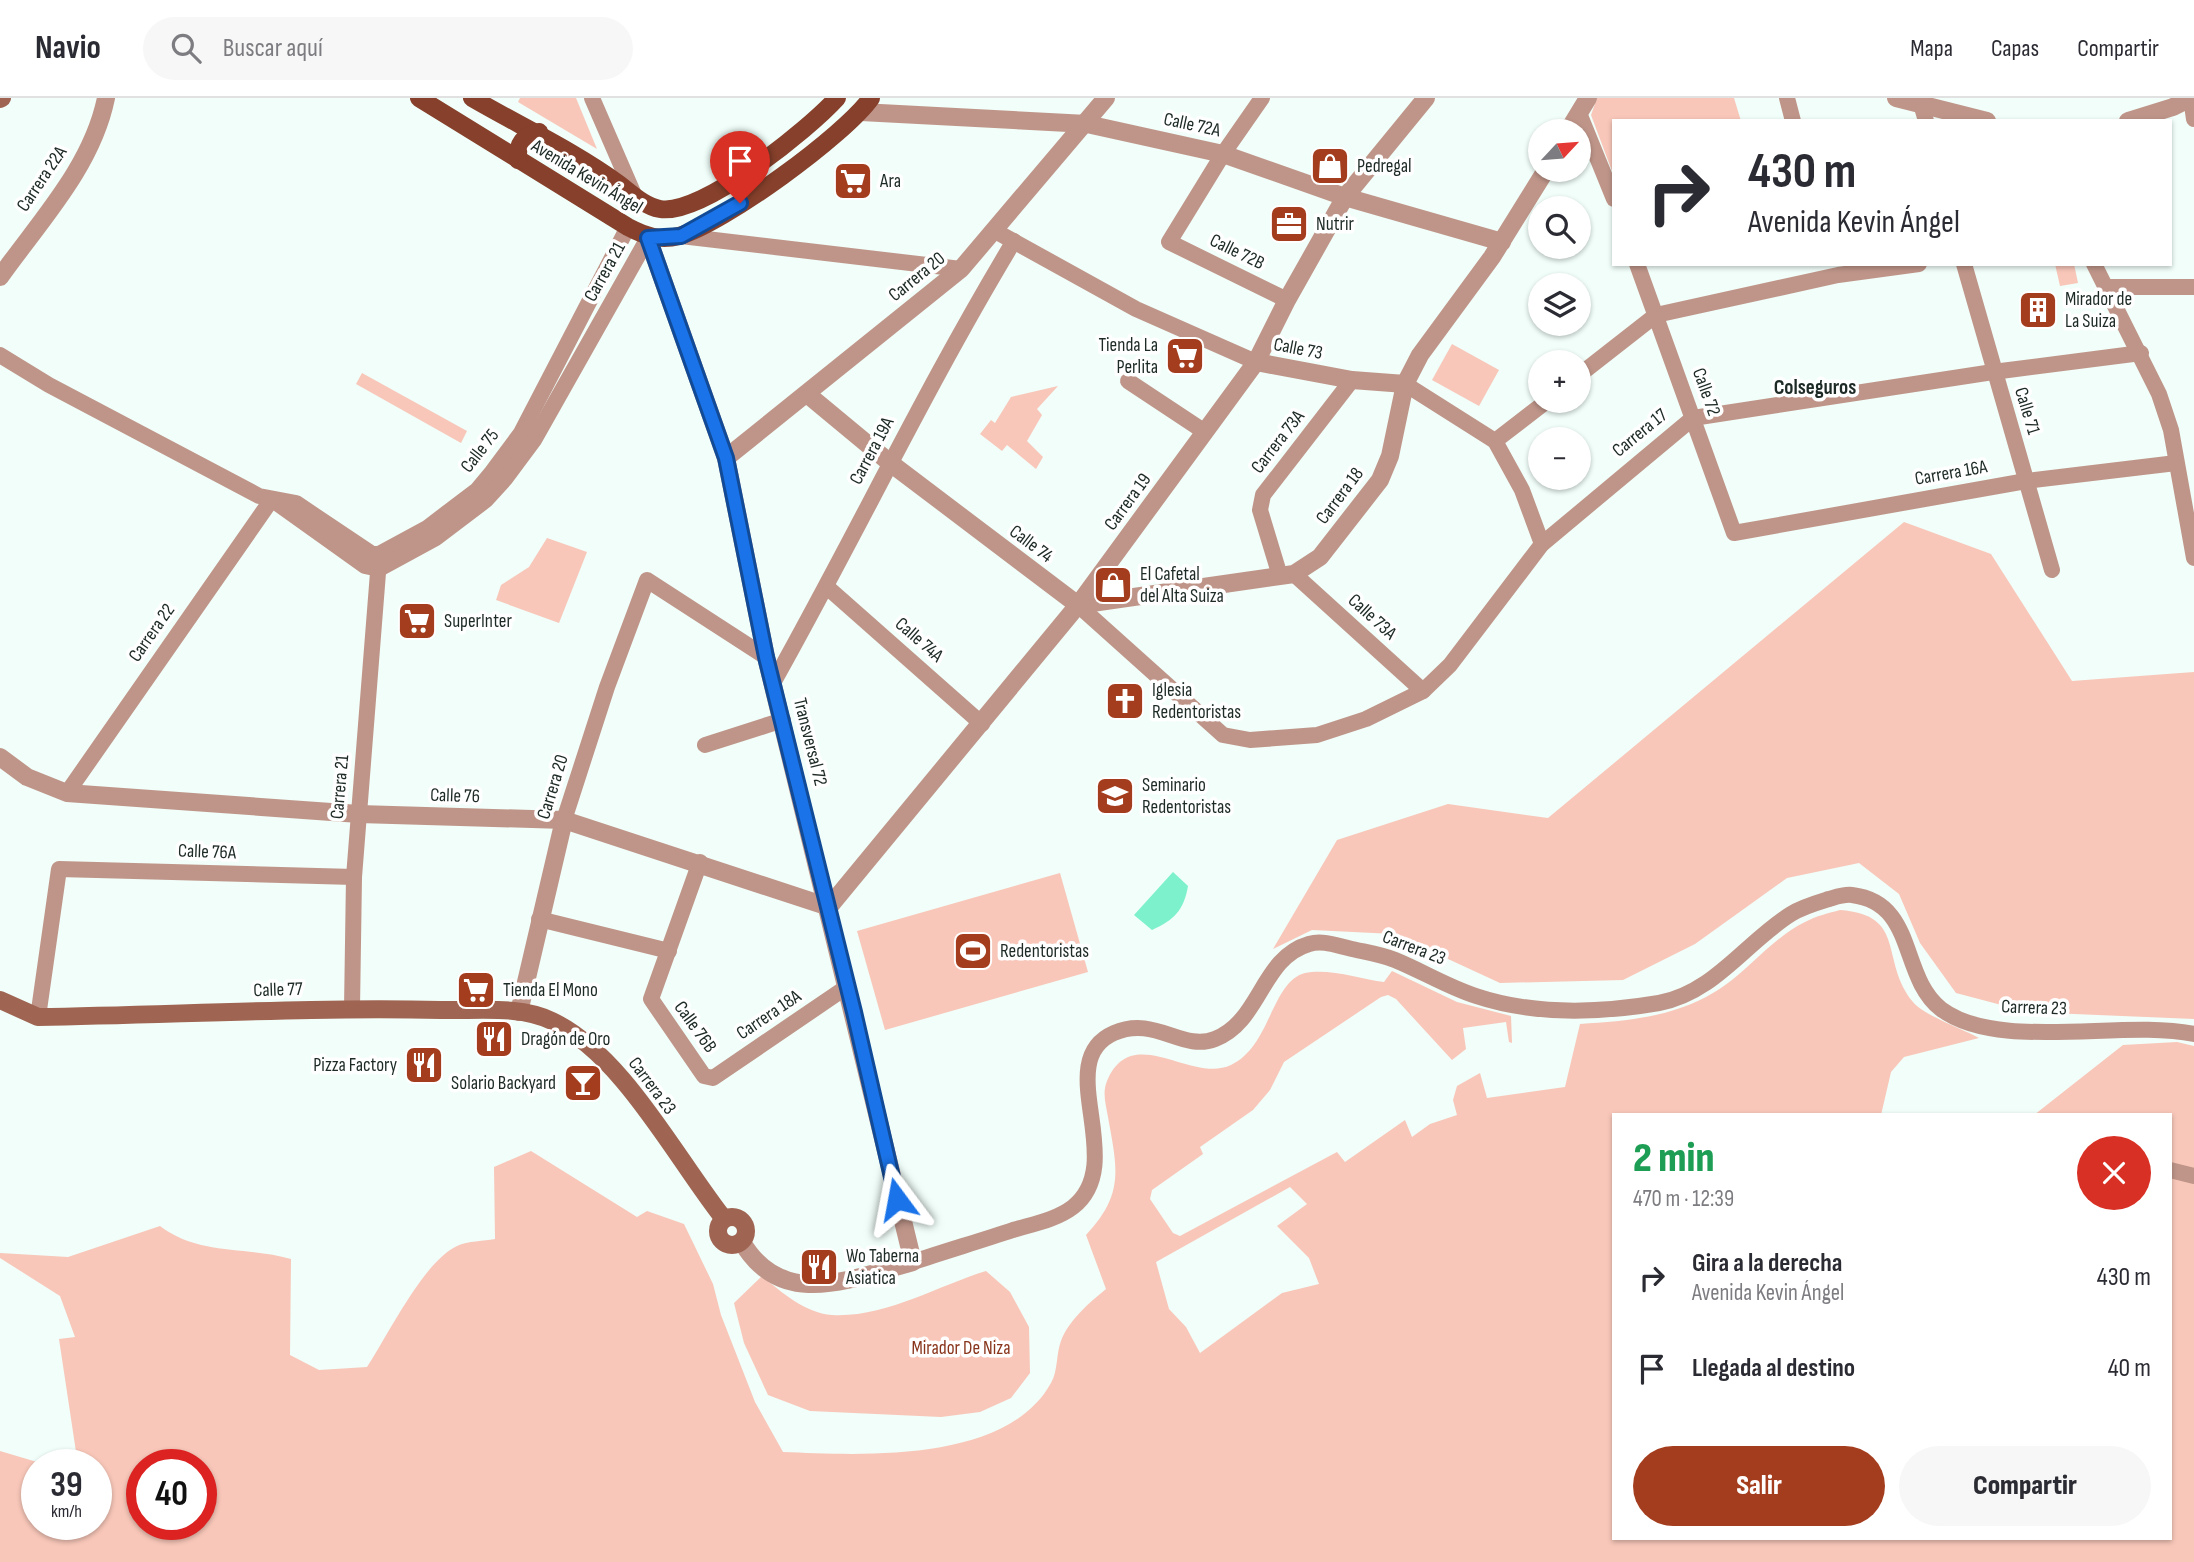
<!DOCTYPE html>
<html lang="es">
<head>
<meta charset="utf-8">
<style>
  :root { --surface:#fff; --page:#f7f7f7; --text:#2b2b33; --muted:#7c7c81; --line:#e1e1e2; --accent:#a43d1d }
  body { margin:0; font-family:"Sofia Sans Condensed",sans-serif; background:var(--page); color:var(--text); height:100vh; display:flex; flex-direction:column; font-size:26px; white-space:nowrap }
  * { box-sizing:border-box; margin:0 }
  p { font-size:23px; color:var(--muted) }
  .icon { flex:none; width:38px; height:38px; fill:none; stroke:currentColor; stroke-width:2; stroke-linecap:round; stroke-linejoin:round }
  .map { position:relative; flex:1; overflow:hidden }
  .details { position:absolute; left:1612px; top:1015px; width:560px; height:427px; display:flex; flex-direction:column; background:var(--surface); border-radius:0px; box-shadow:0 2px 5px #0004 }
  .details>* { flex:none }
  .hud { position:absolute; left:1612px; top:21px; width:560px; height:147px; border-radius:0px; box-shadow:0 2px 5px #0004; background:#fff; color:var(--text); overflow:hidden }
  .needle { width:46px; rotate:64deg }
  .controls { position:absolute; left:1528px; top:21px; display:grid; gap:14px }
  .controls a { display:grid; place-items:center; width:63px; height:63px; border-radius:50%; background:var(--surface); box-shadow:0 2px 5px #0004; font-size:35px }
  .speed { position:absolute; left:21px; top:1351px; display:flex; gap:14px; font-size:35px; font-weight:700; text-align:center }
  .speed>* { display:grid; place-content:center; width:91px; height:91px; border-radius:50%; background:var(--surface); box-shadow:0 2px 5px #0004; line-height:1 }
  .speed small { font-size:18px; font-weight:400 }
  .speed .limit { border:10px solid #d22; background:#fff; color:#111 }
  .pin { position:absolute; display:grid; place-items:center; width:60px; height:60px; color:#fff; margin:-72px -30px; border-radius:50% 50% 50% 0; rotate:-45deg; box-shadow:0 0 7px #0007 }
  .pin .icon { rotate:45deg }
  .me { position:absolute; width:77px; margin:-38px; rotate:347deg; stroke-linejoin:round; filter:drop-shadow(0 0 5px #0008) }
  .turn { display:flex; align-items:center; gap:24px; height:147px; padding:0 21px; font-size:32px }
  .turn .icon { width:91px; height:91px; stroke-width:2.5 }
  .turn b { display:block; font-size:49px; line-height:60px }
  .round { display:grid; place-items:center; flex:none; width:74px; height:74px; border-radius:37px; background:var(--page) }
  .summary { display:flex; align-items:center; justify-content:space-between; height:119px; padding:0 21px }
  h1 { font-size:42px; font-weight:800; line-height:52px; color:#1e9e55 }
  .action { display:flex; gap:14px; margin-top:auto; padding:14px 21px }
  .action a { flex:1; height:80px; border-radius:42px; background:var(--accent); color:#fff; font-size:28px; font-weight:800; line-height:80px; text-align:center }
  .action a+a { background:var(--page); color:var(--text) }
  ul { padding:0; list-style:none }
  li { display:flex; align-items:center; gap:21px; height:91px; padding:0 21px }
  li div { flex:1 }
  li b { display:block; font-size:26px }
  li em { font-style:normal }
  header { display:flex; align-items:center; gap:42px; box-sizing:border-box; height:98px; padding:0 35px; background:var(--surface); border-bottom:2px solid var(--line) }
  header strong { font-size:33px }
  nav { display:flex; gap:38px; margin-inline-start:auto; font-size:24px }
  .search { width:490px; height:63px; background:var(--page); display:flex; align-items:center; gap:18px; box-sizing:border-box; padding:0 24px; border-radius:38px; color:var(--muted); font-size:26px }
  .map>svg:first-child { display:block }
  .green { fill:#f8c7b9; fill-rule:evenodd }
  .water { fill:#7cf1cb }
  .lines { fill:none; stroke-linecap:round; stroke-linejoin:round }
  .minor { stroke:#bf9589; stroke-width:16 }
  .tertiary { stroke:#bf9589; stroke-width:18 }
  .secondary { stroke:#9f6452; stroke-width:18 }
  .primary { stroke:#86402b; stroke-width:18 }
  .route-casing { stroke:#114b97; stroke-width:18 }
  .route { stroke:#1a73e8; stroke-width:12 }
  .labels { text-anchor:middle; dominant-baseline:central; stroke-width:7; stroke-linejoin:round; paint-order:stroke }
  .street-label { font-size:19px; fill:#1d2a25; stroke:#fff }
  .poi-label { font-size:19px; fill:#1d2a25; stroke:#fff; text-anchor:start }
  .park-label { font-size:19px; fill:#88341b; stroke:#fff }
  .neighbourhood-label { font-size:21px; font-weight:bold; fill:#1d2a25; stroke:#fff }
</style>
</head>
<body>
<header>
<strong>Navio</strong>
<div class="search"><svg class="icon" aria-label="search" viewBox="0 0 24 24"><circle cx="10" cy="10" r="6"/><path d="M15 15l6 6"/></svg>Buscar aquí</div>
<nav><a>Mapa</a><a>Capas</a><a>Compartir</a></nav>
</header>
<div class="map">
<svg width="2194" height="1464" viewBox="0 0 2194 1464">
  <rect width="100%" height="100%" fill="#f1fef9"/>
  <g class="green">
    <path d="M520,0h56l21,51 -79,-47z"/>
    <path d="M1597,0h137l7,23h-127l-2,50 -21,-56z"/>
    <path d="M2055,166h19l4,19 -18,3z"/>
    <path d="M1452,246l47,26 -20,36 -47,-26z"/>
    <path d="M362,275l105,58 -6,12 -105,-59z"/>
    <path d="M1058,288l-21,23 5,6 -15,26 16,16 -7,12 -29,-24 -5,6 -22,-17 11,-14 4,3 16,-26z"/>
    <path d="M1904,424l87,32 81,127 122,-9v347l-166,-7 -72,-19 -36,-50 -21,-49 -40,-31 -72,15 -92,66 -72,36 -123,3 -106,-49 -82,-4 -39,19 64,-109 111,-36 100,14z"/>
    <path d="M547,440l40,14 -28,71 -63,-23 5,-15 28,-18z"/>
    <path d="M1060,775l28,99 -203,58 -28,-99z"/>
    <path d="M1840,812c68,5 39,51 73,92 10,13 50,27 66,36l-75,19 -13,15 -10,43h-267v423h556v-423h-136l89,-70 54,-3 17,4v516h-2194v-111l47,14h-10v59h59v-59h-18l-19,-126 16,-2 -15,-41 -60,-38v-5l68,4 92,-31c39,30 86,20 131,33l-1,96 29,15 48,-3c21,-32 57,-106 90,-121 11,-5 27,-5 38,-7l-1,-72 37,-16 106,66 10,-6 37,13 29,60 8,31 34,87 28,50c79,3 223,12 268,-69 7,-12 5,-29 10,-42 8,-21 28,-38 45,-52l-20,-54c39,-41 31,-67 22,-118 -2,-12 -6,-24 -1,-36 25,-60 84,3 124,-16 40,-19 40,-83 74,-92 24,-5 56,6 79,9l8,-11 65,31 54,14 1,27 -3,-1 -3,-20 -43,6 3,21 -14,11 -56,-61 -8,-4 -7,2 -97,65 -14,28 -17,20 -53,37 3,7 -51,36 -2,9 23,34 7,3 157,-84 8,10 60,-42 7,17 18,-13 27,-9 -4,-15 4,-14 23,-13 7,25 78,-11 15,-63c44,-3 86,-6 126,-27 38,-19 62,-57 99,-75 11,-6 24,-9 35,-12zM1290,1089l17,17 -30,22 32,32 10,26 -37,9 -82,60 -14,-26 -17,-18 -13,-47zM142,1367h59v59h-59z"/>
    <path d="M986,1173l24,21 19,35 1,46 -19,25 -31,14 -39,5 -131,-6 -42,-16 -24,-52 -10,-40 28,-27c19,16 43,37 70,39 53,3 105,-29 154,-44z"/>
  </g>
  <path class="water" d="M1173,774l15,14c-4,24 -14,34 -36,44l-18,-15z"/>
  <g class="lines">
    <g class="minor">
      <path d="M592,0l43,99"/>
      <path d="M1262,0l-39,56 -54,88 118,58"/>
      <path d="M1787,0l6,23"/>
      <path d="M2191,0l3,21"/>
      <path d="M1921,6l5,17"/>
      <path d="M1579,15l35,86"/>
      <path d="M995,133l141,78 120,53"/>
      <path d="M681,138l280,33"/>
      <path d="M1637,166l97,269 292,-52 150,-18"/>
      <path d="M1964,166l88,306"/>
      <path d="M2094,166l65,130 12,36 23,128"/>
      <path d="M2105,189h89"/>
      <path d="M0,257l49,30 210,111 37,7 76,51h7l48,-26 50,-38 15,-18 29,-39 107,-206"/>
      <path d="M1578,278l78,-61 182,-40 81,-11"/>
      <path d="M1128,283l77,51"/>
      <path d="M1405,286l90,57 27,49 20,54"/>
      <path d="M1495,343l52,-40"/>
      <path d="M274,403l91,65 14,3 57,-31 50,-38 19,-21 29,-39 114,-202"/>
      <path d="M1294,476l129,117"/>
      <path d="M1280,478l-20,-66 3,-15 89,-115"/>
      <path d="M827,489l155,137"/>
      <path d="M1078,507l145,130 27,5 67,-5 49,-16 57,-28 27,-26 92,-121 151,-126 300,-46 148,-19"/>
      <path d="M773,585c82,-146 154,-298 241,-442"/>
      <path d="M705,647l78,-25"/>
      <path d="M67,695l205,-294"/>
      <path d="M564,722l43,-133 40,-107 119,77"/>
      <path d="M700,764l-49,137 53,77 9,2 135,-92"/>
      <path d="M539,821l130,32"/>
      <path d="M352,910l2,-131 25,-317"/>
      <path d="M38,919l21,-148 295,8"/>
      <path d="M2170,1072l24,6"/>
      <path d="M913,1164c33,-11 67,-21 100,-32 20,-6 43,-10 60,-23 57,-45 -23,-146 41,-174 41,-18 68,19 101,6 46,-18 46,-81 94,-95 13,-4 26,1 39,4 16,4 32,6 47,12 27,11 53,27 81,36 57,19 124,17 183,7 55,-10 87,-61 132,-89 11,-7 25,-11 38,-15 7,-2 15,-5 23,-4 65,8 47,81 89,114 57,43 182,10 253,25"/>
    </g>
    <g class="tertiary">
      <path d="M1896,0l91,23"/>
      <path d="M861,14l226,12 136,30 122,43 157,45"/>
      <path d="M2128,23l45,-14 18,-9"/>
      <path d="M1568,33l20,-33"/>
      <path d="M648,140l78,220 40,199 147,605c-60,16 -131,49 -171,-20"/>
      <path d="M0,179c39,-55 92,-110 106,-179"/>
      <path d="M1256,264l96,18 53,4"/>
      <path d="M807,296l82,68 189,143"/>
      <path d="M726,360l235,-189 145,-171"/>
      <path d="M1078,507l216,-31 26,-17 60,-77 10,-24 15,-72 15,-29 72,-98 54,-87"/>
      <path d="M0,659l27,20 40,16 292,21 205,6 265,87 249,-302 178,-243 31,-62 58,-103 81,-99"/>
      <path d="M519,914l45,-192"/>
    </g>
    <g class="secondary">
      <path d="M0,1l2,-1"/>
      <path d="M0,902l38,17c135,-2 269,-10 403,-7 35,1 79,-5 111,11 71,34 123,136 172,198"/>
      <circle cx="732" cy="1133" r="14"/>
    </g>
    <g class="primary">
      <path d="M419,0l209,129c17,9 32,14 51,9 44,-12 166,-101 192,-138"/>
      <path d="M472,0c50,29 100,52 147,86 12,9 25,22 41,25 42,7 149,-80 177,-111"/>
      <path d="M518,62c-1,-17 5,-24 21,-28"/>
    </g>
  </g>
  <g class="lines">
    <g class="route-casing">
      <path id="route" d="M740,105l-59,33 -33,2 78,220 40,199 88,355 43,187"/>
    </g>
    <use href="#route" class="route"/>
  </g>
  <defs>
    <g id="shop-square" transform="scale(2.0125)"><rect x="-9" y="-9" width="18" height="18" rx="4" fill="#a43d1d" stroke="#fff"/><path d="M-5-2.5h2.3a2.7 3.5 0 0 1 5.4 0H5L5.5 6h-11ZM-1.5-2.5h3a1.5 2.3 0 0 0-3 0Z" fill="#fff"/></g>
    <g id="supermarket-square" transform="scale(2.0125)"><rect x="-9" y="-9" width="18" height="18" rx="4" fill="#a43d1d" stroke="#fff"/><path d="M-6-5.5h2.5l.6 2H6L4.5 2H-2.5L-4.4-4H-6ZM-1.5 3.2a1.3 1.3 0 1 0 .1 0ZM3 3.2a1.3 1.3 0 1 0 .1 0Z" fill="#fff"/></g>
    <g id="office-square" transform="scale(2.0125)"><rect x="-9" y="-9" width="18" height="18" rx="4" fill="#a43d1d" stroke="#fff"/><path d="M-6-3h4V-5.5h4V-3h4V5H-6ZM-1-4.5V-3h2v-1.5ZM-6 0V1H6V0Z" fill="#fff"/></g>
    <g id="building-square" transform="scale(2.0125)"><rect x="-9" y="-9" width="18" height="18" rx="4" fill="#a43d1d" stroke="#fff"/><path d="M-4-6H4V6H1V3H-1V6H-4ZM-2.5-4.3h1.7v1.8h-1.7ZM.8-4.3h1.7v1.8H.8ZM-2.5-1h1.7V.8h-1.7ZM.8-1h1.7V.8H.8Z" fill="#fff"/></g>
    <g id="church-square" transform="scale(2.0125)"><rect x="-9" y="-9" width="18" height="18" rx="4" fill="#a43d1d" stroke="#fff"/><path d="M-1.2-6h2.4v3.5h3.3v2.4h-3.3V6h-2.4V-.1h-3.3v-2.4h3.3Z" fill="#fff"/></g>
    <g id="school-square" transform="scale(2.0125)"><rect x="-9" y="-9" width="18" height="18" rx="4" fill="#a43d1d" stroke="#fff"/><path d="M0-5L7-2L0 1L-7-2ZM-4 1L0 2.5L4 1V4Q0 6-4 4Z" fill="#fff"/></g>
    <g id="stadium-square" transform="scale(2.0125)"><rect x="-9" y="-9" width="18" height="18" rx="4" fill="#a43d1d" stroke="#fff"/><path d="M0-5a6.5 5 0 1 0 0 10a6.5 5 0 1 0 0-10ZM-3.5-1.8h7v3.6h-7Z" fill="#fff"/></g>
    <g id="restaurant-square" transform="scale(2.0125)"><rect x="-9" y="-9" width="18" height="18" rx="4" fill="#a43d1d" stroke="#fff"/><path d="M-5-6h1v4h1v-4h1v4h1v-4h1v5L-1.5 .5V6h-2V.5L-5-1ZM5-6V6H3V1.5H1.5Q1.5-4 5-6Z" fill="#fff"/></g>
    <g id="bar-square" transform="scale(2.0125)"><rect x="-9" y="-9" width="18" height="18" rx="4" fill="#a43d1d" stroke="#fff"/><path d="M-6-5H6L.8 .8V4.5H3.5V6h-7V4.5H-.8V.8Z" fill="#fff"/></g>
  </defs>
  <g fill-rule="evenodd">
    <use href="#shop-square" x="1330" y="68"/>
    <use href="#supermarket-square" x="853" y="83"/>
    <use href="#office-square" x="1289" y="126"/>
    <use href="#building-square" x="2038" y="212"/>
    <use href="#supermarket-square" x="1185" y="258"/>
    <use href="#shop-square" x="1113" y="487"/>
    <use href="#supermarket-square" x="417" y="523"/>
    <use href="#church-square" x="1125" y="603"/>
    <use href="#school-square" x="1115" y="698"/>
    <use href="#stadium-square" x="973" y="853"/>
    <use href="#supermarket-square" x="476" y="892"/>
    <use href="#restaurant-square" x="494" y="941"/>
    <use href="#restaurant-square" x="424" y="967"/>
    <use href="#bar-square" x="583" y="985"/>
    <use href="#restaurant-square" x="819" y="1169"/>
  </g>
  <g class="labels">
    <g class="street-label">
      <text transform="translate(1192 27) rotate(12)">Calle 72A</text>
      <text transform="translate(587 79) rotate(31)">Avenida Kevin Ángel</text>
      <text transform="translate(42 81) rotate(-56)">Carrera 22A</text>
      <text transform="translate(1237 154) rotate(26)">Calle 72B</text>
      <text transform="translate(605 174) rotate(-61)">Carrera 21</text>
      <text transform="translate(917 179) rotate(-39)">Carrera 20</text>
      <text transform="translate(1298 251) rotate(11)">Calle 73</text>
      <text transform="translate(1706 294) rotate(70)">Calle 72</text>
      <text transform="translate(2027 313) rotate(73)">Calle 71</text>
      <text transform="translate(1640 335) rotate(-39)">Carrera 17</text>
      <text transform="translate(1278 344) rotate(-52)">Carrera 73A</text>
      <text transform="translate(480 353) rotate(-52)">Calle 75</text>
      <text transform="translate(872 353) rotate(-62)">Carrera 19A</text>
      <text transform="translate(1951 375) rotate(-10)">Carrera 16A</text>
      <text transform="translate(1340 398) rotate(-53)">Carrera 18</text>
      <text transform="translate(1128 404) rotate(-54)">Carrera 19</text>
      <text transform="translate(1031 446) rotate(37)">Calle 74</text>
      <text transform="translate(1372 519) rotate(42)">Calle 73A</text>
      <text transform="translate(152 535) rotate(-55)">Carrera 22</text>
      <text transform="translate(919 542) rotate(41)">Calle 74A</text>
      <text transform="translate(810 644) rotate(76)">Transversal 72</text>
      <text transform="translate(340 689) rotate(-85)">Carrera 21</text>
      <text transform="translate(553 689) rotate(-73)">Carrera 20</text>
      <text transform="translate(455 698) rotate(2)">Calle 76</text>
      <text transform="translate(207 754) rotate(2)">Calle 76A</text>
      <text transform="translate(1414 850) rotate(21)">Carrera 23</text>
      <text transform="translate(278 892) rotate(-2)">Calle 77</text>
      <text transform="translate(2034 910) rotate(2)">Carrera 23</text>
      <text transform="translate(769 917) rotate(-34)">Carrera 18A</text>
      <text transform="translate(695 929) rotate(54)">Calle 76B</text>
      <text transform="translate(652 988) rotate(53)">Carrera 23</text>
    </g>
    <g class="poi-label">
      <text x="1357" y="68">Pedregal</text>
      <text x="880" y="83">Ara</text>
      <text x="1316" y="126">Nutrir</text>
      <text x="2065" y="201">Mirador de<tspan x="2065" dy="22">La Suiza</tspan></text>
      <text x="1158" y="247" text-anchor="end">Tienda La<tspan x="1158" dy="22">Perlita</tspan></text>
      <text x="1140" y="476">El Cafetal<tspan x="1140" dy="22">del Alta Suiza</tspan></text>
      <text x="444" y="523">SuperInter</text>
      <text x="1152" y="592">Iglesia<tspan x="1152" dy="22">Redentoristas</tspan></text>
      <text x="1142" y="687">Seminario<tspan x="1142" dy="22">Redentoristas</tspan></text>
      <text x="1000" y="853">Redentoristas</text>
      <text x="503" y="892">Tienda El Mono</text>
      <text x="521" y="941">Dragón de Oro</text>
      <text x="397" y="967" text-anchor="end">Pizza Factory</text>
      <text x="556" y="985" text-anchor="end">Solario Backyard</text>
      <text x="846" y="1158">Wo Taberna<tspan x="846" dy="22">Asiatica</tspan></text>
    </g>
    <g class="park-label">
      <text x="961" y="1250">Mirador De Niza</text>
    </g>
    <g class="neighbourhood-label">
      <text x="1815" y="289">Colseguros</text>
    </g>
  </g>
</svg>
<div class="controls">
<a><svg class="needle" viewBox="-14 -14 28 28"><path d="M0-13l5 13h-10z" fill="#e53935"/><path d="M0 13l5-13h-10z" fill="#7c7c81"/></svg></a>
<a><svg class="icon" aria-label="search" viewBox="0 0 24 24"><circle cx="10" cy="10" r="6"/><path d="M15 15l6 6"/></svg></a>
<a><svg class="icon" aria-label="layers" viewBox="0 0 24 24"><path d="M12 4l9 5-9 5-9-5zM3 14l9 5 9-5"/></svg></a>
<a>+</a>
<a>−</a>
</div>
<div class="speed"><div>39<small>km/h</small></div><div class="limit">40</div></div>
<div class="pin" style="left:740px;top:105px;background:#d93025"><svg class="icon" aria-label="arrive" viewBox="0 0 24 24"><path d="M6 21V4h12l-3 4 3 4H6"/></svg></div>
<svg class="me" style="left:897px;top:1101px" viewBox="-20 -20 40 40"><path d="M0-17L14 15 0 8-14 15z" fill="#1a73e8" stroke="#fff" stroke-width="4"/></svg>
<div class="hud">
<div class="turn"><svg class="icon" aria-label="right" viewBox="0 0 24 24"><path d="M7 20v-9h11M14 6l5 5-5 5"/></svg><div><b>430 m</b>Avenida Kevin Ángel</div></div>
</div>
<section class="details">
<div class="summary"><div><h1>2 min</h1><p>470 m · 12:39</p></div><a class="round" style="background:#d93025;color:#fff"><svg class="icon" aria-label="close" viewBox="0 0 24 24"><path d="M6 6l12 12M18 6L6 18"/></svg></a></div>
<ul>
<li><svg class="icon" aria-label="right" viewBox="0 0 24 24"><path d="M7 20v-9h11M14 6l5 5-5 5"/></svg><div><b>Gira a la derecha</b><p>Avenida Kevin Ángel</p></div><em>430 m</em></li>
<li><svg class="icon" aria-label="arrive" viewBox="0 0 24 24"><path d="M6 21V4h12l-3 4 3 4H6"/></svg><div><b>Llegada al destino</b></div><em>40 m</em></li>
</ul>
<div class="action"><a>Salir</a><a>Compartir</a></div>
</section>
</div>
</body>
</html>
